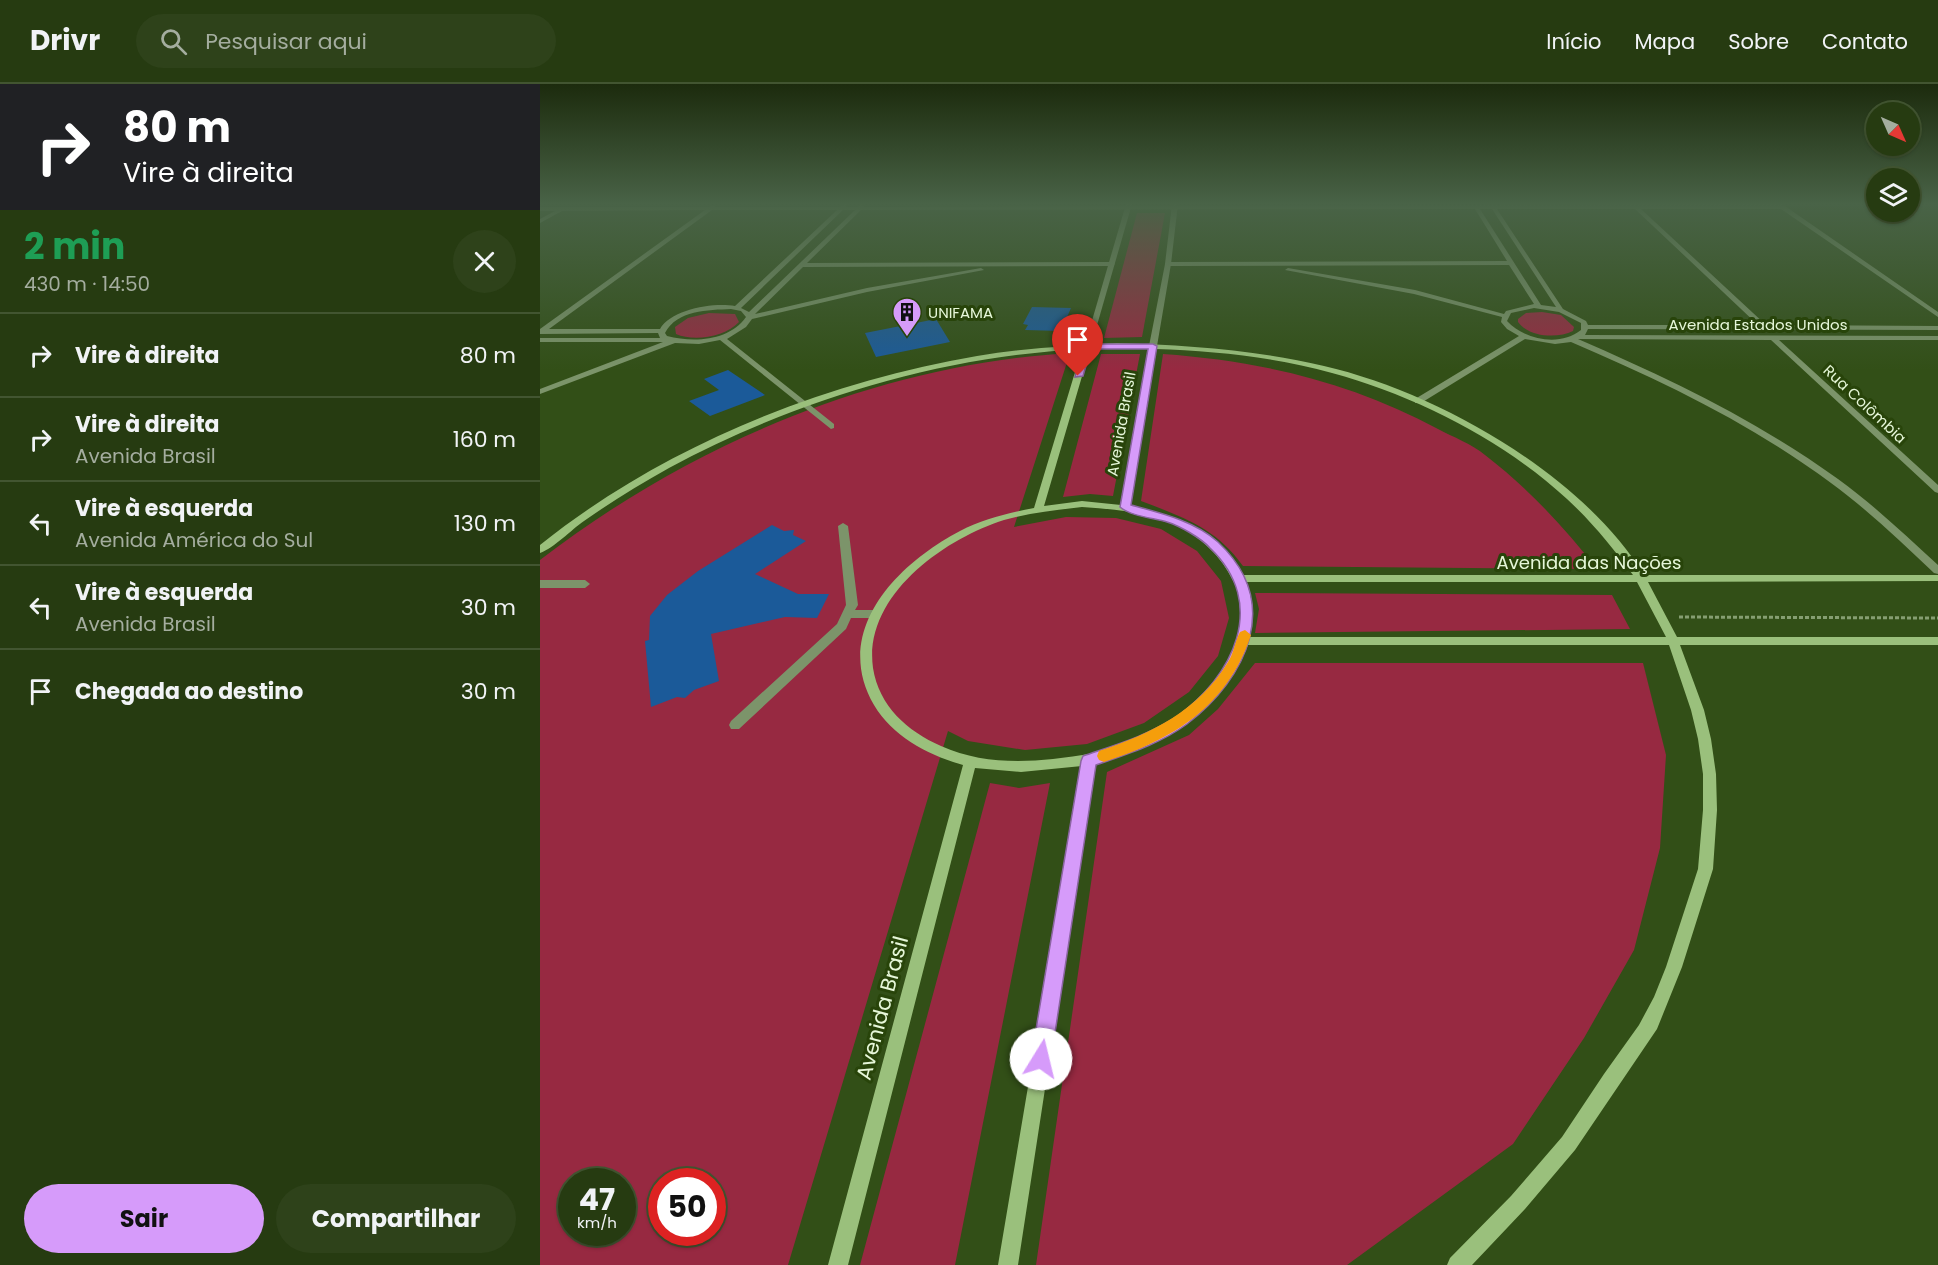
<!DOCTYPE html>
<html lang="pt">
<head>
<meta charset="utf-8">
<style>
  :root { --surface:#263b11; --page:#2e421a; --text:#f1f3f6; --muted:#a4ad9f; --line:#425531; --accent:#d69bfa }
  body { margin:0; font-family:Poppins,sans-serif; background:var(--page); color:var(--text); height:100vh; display:flex; flex-direction:column; font-size:22px; white-space:nowrap }
  * { box-sizing:border-box; margin:0 }
  p { font-size:20px; color:var(--muted) }
  .icon { flex:none; width:33px; height:33px; fill:none; stroke:currentColor; stroke-width:2; stroke-linecap:round; stroke-linejoin:round }
  .map { position:relative; flex:1; overflow:hidden }
  .side { display:flex; flex-direction:column; background:var(--surface); width:540px }
  .side>* { flex:none }
  .hud { background:#202124; color:#fff; overflow:hidden }
  .needle { width:39px; rotate:135deg }
  .fabs { position:absolute; left:1326px; top:18px; display:grid; gap:12px }
  .fabs a { display:grid; place-items:center; width:54px; height:54px; border-radius:50%; background:var(--surface); box-shadow:0 2px 4px #0004,0 0 0 2px var(--line); font-size:30px }
  .speed { position:absolute; left:18px; top:1084px; display:flex; gap:12px; font-size:30px; font-weight:700; text-align:center }
  .speed>* { display:grid; place-content:center; width:78px; height:78px; border-radius:50%; background:var(--surface); box-shadow:0 2px 4px #0004,0 0 0 2px var(--line); line-height:1 }
  .speed small { font-size:15px; font-weight:400 }
  .speed .limit { border:9px solid #d22; background:#fff; color:#111 }
  .pin { position:absolute; display:grid; place-items:center; width:51px; height:51px; color:#fff; margin:-62px -26px; border-radius:50% 50% 50% 0; rotate:-45deg; box-shadow:0 0 6px #0007 }
  .pin .icon { rotate:45deg }
  .me { position:absolute; width:66px; margin:-33px; rotate:9deg; stroke-linejoin:round; filter:drop-shadow(0 0 4px #0008) }
  .turn { display:flex; align-items:center; gap:21px; height:126px; padding:0 24px; font-size:27px }
  .turn .icon { width:78px; height:78px; stroke-width:2.5 }
  .turn b { display:block; font-size:42px; line-height:51px }
  .round { display:grid; place-items:center; flex:none; width:63px; height:63px; border-radius:32px; background:var(--page) }
  .head { display:flex; align-items:center; justify-content:space-between; height:102px; padding:0 24px }
  h1 { font-size:36px; font-weight:700; line-height:45px; color:#1e9e55 }
  .cta { display:flex; gap:12px; margin-top:auto; padding:12px 24px }
  .cta a { flex:1; height:69px; border-radius:36px; background:var(--accent); color:#111; font-size:24px; font-weight:700; line-height:69px; text-align:center }
  .cta a+a { background:var(--page); color:var(--text) }
  ul { padding:0; list-style:none }
  li { display:flex; align-items:center; gap:18px; height:84px; padding:0 24px; border-top:2px solid var(--line) }
  li div { flex:1 }
  li b { display:block; font-size:22px }
  li em { font-style:normal }
  header { display:flex; align-items:center; gap:36px; box-sizing:border-box; height:84px; padding:0 30px; background:var(--surface); border-bottom:2px solid var(--line) }
  header strong { font-size:28px }
  nav { display:flex; gap:33px; margin-inline-start:auto; font-size:21px }
  .search { width:420px; height:54px; background:var(--page); display:flex; align-items:center; gap:15px; box-sizing:border-box; padding:0 21px; border-radius:33px; color:var(--muted); font-size:22px }
  main { display:flex; flex:1; min-height:0 }
  .map>svg:first-child { display:block }
  .green { fill:#972941; fill-rule:evenodd }
  .building { fill:#1b5a99 }
  .lines { fill:none; stroke-linecap:round; stroke-linejoin:round }
  .path { stroke:#869e72; stroke-width:3; stroke-dasharray:4 2; stroke-linecap:butt }
  .service { fill:#7c946a; fill-rule:evenodd }
  .minor { fill:#7c946a; fill-rule:evenodd }
  .tertiary { fill:#7c946a; fill-rule:evenodd }
  .secondary { fill:#9ac07c; fill-rule:evenodd }
  .route { fill:#d69bfa; stroke:#8b65a2; stroke-width:1.5 }
  .slow { fill:#f59e0b }
  .labels { text-anchor:middle; dominant-baseline:central; stroke-width:6; stroke-linejoin:round; paint-order:stroke }
  .far-poi-label { font-size:15px; fill:#e6f7d9; stroke:#28440a; text-anchor:start }
  .far-street-label { font-size:15px; fill:#e6f7d9; stroke:#28440a }
  .street-label { font-size:18px; fill:#e6f7d9; stroke:#28440a }
  .near-street-label { font-size:21px; fill:#e6f7d9; stroke:#28440a }
</style>
</head>
<body>
<header>
<strong>Drivr</strong>
<div class="search"><svg class="icon" aria-label="search" viewBox="0 0 24 24"><circle cx="10" cy="10" r="6"/><path d="M15 15l6 6"/></svg>Pesquisar aqui</div>
<nav><a>Início</a><a>Mapa</a><a>Sobre</a><a>Contato</a></nav>
</header>
<main>
<section class="side">
<div class="hud">
<div class="turn"><svg class="icon" aria-label="right" viewBox="0 0 24 24"><path d="M7 20v-9h11M14 6l5 5-5 5"/></svg><div><b>80 m</b>Vire à direita</div></div>
</div>
<div class="head"><div><h1>2 min</h1><p>430 m · 14:50</p></div><a class="round"><svg class="icon" aria-label="close" viewBox="0 0 24 24"><path d="M6 6l12 12M18 6L6 18"/></svg></a></div>
<ul>
<li><svg class="icon" aria-label="right" viewBox="0 0 24 24"><path d="M7 20v-9h11M14 6l5 5-5 5"/></svg><div><b>Vire à direita</b></div><em>80 m</em></li>
<li><svg class="icon" aria-label="right" viewBox="0 0 24 24"><path d="M7 20v-9h11M14 6l5 5-5 5"/></svg><div><b>Vire à direita</b><p>Avenida Brasil</p></div><em>160 m</em></li>
<li><svg class="icon" aria-label="left" viewBox="0 0 24 24"><path d="M17 20v-9H6M10 6l-5 5 5 5"/></svg><div><b>Vire à esquerda</b><p>Avenida América do Sul</p></div><em>130 m</em></li>
<li><svg class="icon" aria-label="left" viewBox="0 0 24 24"><path d="M17 20v-9H6M10 6l-5 5 5 5"/></svg><div><b>Vire à esquerda</b><p>Avenida Brasil</p></div><em>30 m</em></li>
<li><svg class="icon" aria-label="arrive" viewBox="0 0 24 24"><path d="M6 21V4h12l-3 4 3 4H6"/></svg><div><b>Chegada ao destino</b></div><em>30 m</em></li>
</ul>
<div class="cta"><a>Sair</a><a>Compartilhar</a></div>
</section>
<div class="map">
<svg width="1398" height="1181" viewBox="0 0 1398 1181">
  <rect width="100%" height="100%" fill="#324f17"/>
  <g class="green">
    <path d="M597,129h28l-23,124 -38,1z"/>
    <path d="M1002,228l19,3 13,12 -1,4c-16,8 -44,6 -55,-9v-3l8,-6z"/>
    <path d="M169,229l26,1 4,8c-14,15 -45,20 -63,12l-1,-7 13,-9z"/>
    <path d="M530,269l-56,174 52,-10 50,1 45,11 36,22 24,30 8,37 -11,38 -29,36 -45,31 -57,21 -62,6 -57,-9 -20,-10 -160,534h-248v-705c152,-117 338,-195 530,-207zM32,1098h50v51h-50zM122,1098h50v51h-50z"/>
    <path d="M561,270h39l-27,142 -23,-2 -27,3z"/>
    <path d="M623,270c98,7 188,28 275,75 15,8 34,15 47,26 43,33 79,72 112,114l-354,-3c-27,-38 -60,-49 -102,-65z"/>
    <path d="M715,509l357,2 18,34 -375,4 4,-24z"/>
    <path d="M715,579h388l23,92 -6,93 -26,102 -50,88 -71,106 -166,121h-311l71,-493 82,-37 29,-26z"/>
    <path d="M450,699l29,5 31,-5 -95,482h-95z"/>
  </g>
  <g class="building">
    <path d="M492,223l39,1 -10,23 -36,-1 3,-5 -5,-1z"/>
    <path d="M396,235l14,23 -74,15 -11,-24z"/>
    <path d="M188,286l37,25 -55,21 -21,-15 30,-11 -15,-11z"/>
    <path d="M232,441l12,6 10,-1 -1,5 13,6 -51,33 43,20h31l-12,24 -32,-1 -74,17 8,47 -25,9 -9,8 -8,-1 -26,10 -6,-66 4,-1 1,-24 17,-21 31,-24z"/>
  </g>
  <g class="lines">
    <path class="path" d="M1139,533l259,1"/>
    <g class="service">
      <path d="M303,439l5,3 10,79 -3,5h21l6,4 -6,4h-25l-5,11 -107,100h-8l-2,-4 2,-4 106,-97 9,-19 -8,-79z"/>
      <path d="M0,496h45l5,4 -5,4h-45z"/>
    </g>
    <path class="minor" d="M303,120h4l-1,3h12l4,-3 2,3 918,-3 156,108v5l-157,-108h-140l125,116 172,1v4l-350,-1 -3,6 353,1v4h-159l159,145v8l-3,-1 -164,-152 -193,-1c90,39 180,82 260,140 36,26 67,56 100,86v9l-4,-1c-33,-31 -66,-63 -103,-90 -79,-59 -169,-102 -260,-141l-16,2 -30,-5 -104,64h-6v-4l104,-63 -12,-7 -6,-7 1,-5 -88,-23 -129,-24 3,-2 127,22 89,24 2,-3 28,-7 -25,-39 -341,1 -3,-2 3,-2 339,-1 -32,-52 -614,1 -54,53 305,-1 3,2 -3,2 -309,1 -48,47 112,-26 114,-20 3,2 -117,22 -115,27 -6,8 -19,12 107,85v4l-3,1 -111,-89 -21,4 -24,-1 -135,51v-5l123,-47h-123v-4h120l-2,-5 -118,1v-5l165,-119 -143,1 -22,12v-4l15,-8h-15v-4h169l4,-2 3,2h124zM940,125h12l64,98 -15,-2zM957,125h138l123,116h-170l-2,-4 -23,-12zM172,126h125l-102,96c-21,-4 -64,3 -75,23h-111zM303,126h12l-106,102 -8,-4zM994,224l25,4 22,11v7c-21,17 -56,10 -74,-9l4,-8zM191,225l10,2 5,6c-17,24 -52,26 -79,19l-2,-3c12,-23 43,-23 66,-24z"/>
    <g class="tertiary">
      <path d="M586,120h6l-41,142 -7,2z"/>
      <path d="M632,120h6l-7,60 -14,82 -4,2 -4,-2 16,-82z"/>
    </g>
    <path class="secondary" d="M577,259c69,2 139,7 207,23 113,26 258,108 320,209h294v6l-290,1 29,55h261v8h-258l24,65 7,29 5,35 1,36 -4,59 -31,98 -25,62 -82,121 -50,59 -53,56h-25l3,-7 61,-62 51,-59 42,-63 35,-49 15,-28 12,-30 32,-98 5,-59v-36l-5,-35 -7,-29 -22,-65h-421c-24,63 -89,104 -153,118l-77,502h-20l84,-499 -61,6 -46,-4 -127,497h-20l135,-500c-35,-10 -70,-28 -89,-60 -43,-74 23,-141 86,-174 23,-12 48,-18 74,-23l48,-159c-144,8 -286,51 -413,119 -29,16 -58,34 -85,53 -13,9 -30,27 -44,32v-8c122,-98 283,-163 437,-189 47,-8 93,-10 140,-13zM577,264l32,1 -28,156 -39,-4 -38,5 46,-157zM616,265c58,2 120,8 176,24 84,23 171,67 235,126 25,23 46,49 66,76h-392c-23,-42 -66,-61 -111,-69zM542,423c30,2 60,5 87,15 26,10 50,31 62,55 3,6 7,12 8,18 16,65 -55,126 -109,147 -24,10 -51,14 -77,17 -38,4 -77,3 -112,-13 -34,-15 -62,-40 -68,-78 -10,-72 71,-129 131,-148 25,-7 52,-10 78,-13zM704,498h393l29,55h-417c5,-19 4,-37 -5,-55z"/>
  </g>
  <linearGradient id="sky" x2="0" y2="1"><stop stop-color="#1c2b0d"/><stop offset="0.42" stop-color="#496347"/><stop offset="1" stop-color="#496347" stop-opacity="0"/></linearGradient>
  <rect width="1398" height="286" fill="url(#sky)"/>
  <path class="route" d="M548,260h65l4,2 -26,159c30,8 64,16 87,37 65,61 29,136 -31,182 -27,20 -60,30 -91,41l-45,294 -3,7 -7,3 -7,-3 -3,-7 50,-298 2,-5c32,-11 64,-20 93,-39 57,-40 93,-113 34,-169 -9,-10 -30,-22 -43,-26 -14,-4 -37,-6 -47,-15l28,-158h-57l-8,27 -8,1 8,-31z"/>
  <path class="slow" d="M705,546l6,5c-24,72 -77,104 -147,127l-5,-2 -2,-4 2,-5c52,-17 100,-41 129,-89 6,-9 7,-21 12,-30z"/>
  <defs>
    <g id="building-pin" transform="scale(1.5)"><path d="M0 17L-7.5 6A9.5 9.5 0 1 1 7.5 6Z" fill="#d69bfa" stroke="#28440a"/><path d="M-4-6H4V6H1V3H-1V6H-4ZM-2.5-4.3h1.7v1.8h-1.7ZM.8-4.3h1.7v1.8H.8ZM-2.5-1h1.7V.8h-1.7ZM.8-1h1.7V.8H.8Z" fill="#111"/></g>
  </defs>
  <g fill-rule="evenodd">
    <use href="#building-pin" x="367" y="228"/>
  </g>
  <g class="labels">
    <g class="far-poi-label">
      <text x="388" y="228">UNIFAMA</text>
    </g>
    <g class="far-street-label">
      <text x="1218" y="240">Avenida Estados Unidos</text>
      <text transform="translate(1325 320) rotate(43)">Rua Colômbia</text>
      <text transform="translate(581 340) rotate(-80)">Avenida Brasil</text>
    </g>
    <g class="street-label">
      <text x="1049" y="478">Avenida das Nações</text>
    </g>
    <g class="near-street-label">
      <text transform="translate(342 924) rotate(-75)">Avenida Brasil</text>
    </g>
  </g>
</svg>
<div class="fabs">
<a><svg class="needle" viewBox="-14 -14 28 28"><path d="M0-13l5 13h-10z" fill="#e53935"/><path d="M0 13l5-13h-10z" fill="#a4ad9f"/></svg></a>
<a><svg class="icon" aria-label="layers" viewBox="0 0 24 24"><path d="M12 4l9 5-9 5-9-5zM3 14l9 5 9-5"/></svg></a>
</div>
<div class="speed"><div>47<small>km/h</small></div><div class="limit">50</div></div>
<div class="pin" style="left:538px;top:292px;background:#d93025"><svg class="icon" aria-label="arrive" viewBox="0 0 24 24"><path d="M6 21V4h12l-3 4 3 4H6"/></svg></div>
<svg class="me" style="left:501px;top:975px" viewBox="-20 -20 40 40"><circle r="19" fill="#fff"/><path d="M0-13L10 11 0 6-10 11z" fill="#d69bfa"/></svg>
</div>
</main>
</body>
</html>
